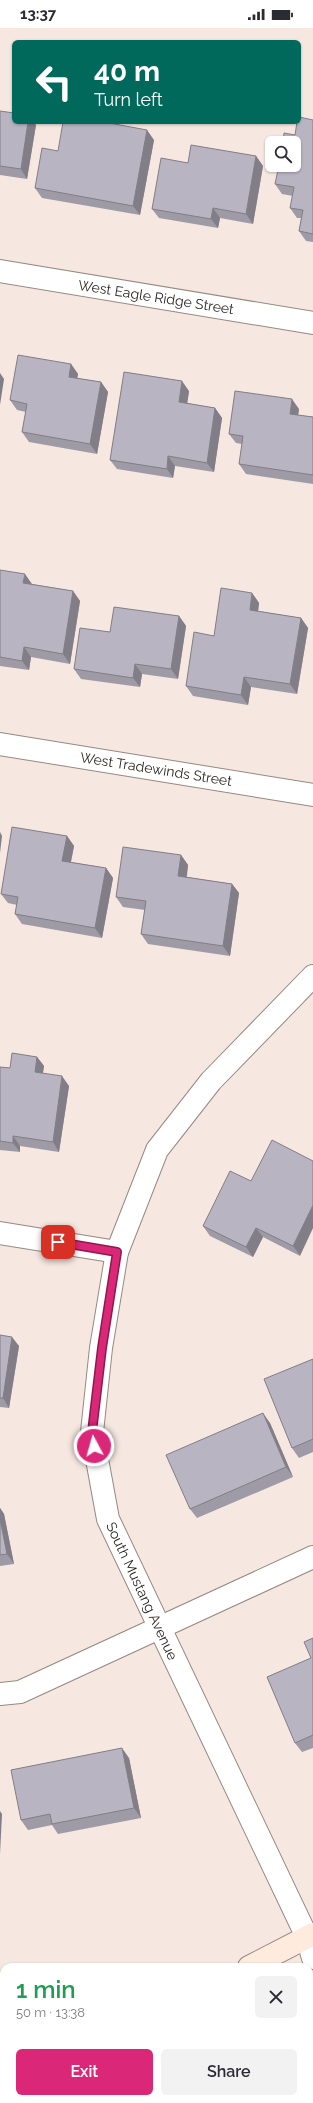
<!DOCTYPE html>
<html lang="en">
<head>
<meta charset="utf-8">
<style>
  :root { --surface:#fff; --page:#f2f2f3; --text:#2b2b33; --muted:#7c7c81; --accent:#db2777 }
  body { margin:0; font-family:Raleway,sans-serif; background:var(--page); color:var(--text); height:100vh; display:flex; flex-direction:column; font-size:15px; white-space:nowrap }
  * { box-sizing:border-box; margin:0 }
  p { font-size:13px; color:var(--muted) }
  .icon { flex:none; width:22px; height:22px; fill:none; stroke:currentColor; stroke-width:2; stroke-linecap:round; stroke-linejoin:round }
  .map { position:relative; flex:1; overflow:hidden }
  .sheet { position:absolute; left:0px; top:1935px; width:313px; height:140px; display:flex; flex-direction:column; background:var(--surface); border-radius:12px 12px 0 0; box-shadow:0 1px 3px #0004 }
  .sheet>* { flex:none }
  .top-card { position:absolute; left:12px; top:12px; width:289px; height:84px; border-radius:6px; box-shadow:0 1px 3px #0004; background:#00695c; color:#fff; overflow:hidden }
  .buttons { position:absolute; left:265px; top:108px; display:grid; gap:8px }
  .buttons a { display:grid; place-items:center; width:36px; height:36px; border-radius:6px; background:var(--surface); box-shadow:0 1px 3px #0004; font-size:20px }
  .pin { position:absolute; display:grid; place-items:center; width:34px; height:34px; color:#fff; margin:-17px; border-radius:8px; box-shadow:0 2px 6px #0006 }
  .me { position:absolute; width:44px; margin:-22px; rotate:354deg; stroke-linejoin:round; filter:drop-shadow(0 0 3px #0008) }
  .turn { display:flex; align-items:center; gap:14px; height:84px; padding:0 16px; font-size:18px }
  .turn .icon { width:52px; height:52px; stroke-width:2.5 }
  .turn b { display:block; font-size:28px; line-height:34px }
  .round { display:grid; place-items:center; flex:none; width:42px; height:42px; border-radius:6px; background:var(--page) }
  .summary { display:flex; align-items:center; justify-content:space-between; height:68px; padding:0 16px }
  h1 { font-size:24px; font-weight:600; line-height:30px; color:#1e9e55 }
  .button { display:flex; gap:8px; margin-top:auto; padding:8px 16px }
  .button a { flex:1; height:46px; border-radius:6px; background:var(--accent); color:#fff; font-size:16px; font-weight:600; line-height:46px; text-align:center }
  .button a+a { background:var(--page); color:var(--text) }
  .status { display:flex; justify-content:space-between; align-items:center; height:28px; padding:0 20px; background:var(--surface); direction:ltr }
  .status svg { height:11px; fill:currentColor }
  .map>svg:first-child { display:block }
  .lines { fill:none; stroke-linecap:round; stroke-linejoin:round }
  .street-casing { stroke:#968982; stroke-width:24 }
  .secondary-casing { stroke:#968982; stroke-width:24 }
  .street { stroke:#fff; stroke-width:22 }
  .secondary { stroke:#feebde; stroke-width:22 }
  .wall { fill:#9e9ba6 }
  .shaded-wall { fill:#817e87 }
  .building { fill:#b8b4c1; stroke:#817e87 }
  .route-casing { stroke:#8e194d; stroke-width:10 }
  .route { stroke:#db2777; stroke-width:7 }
  .labels { text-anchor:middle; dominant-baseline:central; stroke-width:3; stroke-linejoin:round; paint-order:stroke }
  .street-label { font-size:14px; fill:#241f1c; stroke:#fff }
</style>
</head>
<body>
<div class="status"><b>13:37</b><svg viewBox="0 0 49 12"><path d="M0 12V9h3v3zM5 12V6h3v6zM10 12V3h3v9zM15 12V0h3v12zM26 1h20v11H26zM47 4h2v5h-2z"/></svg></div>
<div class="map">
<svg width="313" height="2075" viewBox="0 0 313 2075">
  <rect width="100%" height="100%" fill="#f6e7e0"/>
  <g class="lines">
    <g class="street-casing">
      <g id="street">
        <path d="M0,243l313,52"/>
        <path d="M0,716l313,51"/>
        <path d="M313,948l-102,105 -54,69 -40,102 -16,96 -9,84 16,87 199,418 6,21"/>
        <path d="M0,1205l117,19"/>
        <path d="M0,1666l20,-2 293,-135"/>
      </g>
    </g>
    <g class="secondary-casing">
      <g id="secondary">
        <path d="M249,1939l64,-33"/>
        <path d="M0,1989h4"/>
      </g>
    </g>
    <use href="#street" class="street"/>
    <use href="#secondary" class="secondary"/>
  </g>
  <g class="wall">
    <path d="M0,83l36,14 -9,54 -27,-4z"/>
    <path d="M313,92v122l-7,-1 -7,-10 2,-13h-4l-7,-10 3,-12 -11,-2 -7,-10 20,-49z"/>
    <path d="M154,112l-14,75 -98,-17 -7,-10 23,-37z"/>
    <path d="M256,128l7,10 -10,58 -33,-6 -2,10 -59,-10 -7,-9 36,-46z"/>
    <path d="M71,336l7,10 -1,4 24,4 7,10 -11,62 -68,-12 -7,-10 4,-20 -9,-2 -7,-10z"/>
    <path d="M189,363l-2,12 28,5 7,10 -8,54 -39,-6 -2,12 -56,-9 -7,-9z"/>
    <path d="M299,381l-1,6 15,2v67l-67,-10 -7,-10 3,-20 -6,-1 -7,-9z"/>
    <path d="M0,542l32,14 41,7 7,10 -10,63 -39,-7 -2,13 -29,-4z"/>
    <path d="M252,565l7,10 -1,8 43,7 7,10 -11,66 -46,-7 -3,18 -55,-9 -7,-10z"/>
    <path d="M179,588l7,10 -8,53 -36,-5 -2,13 -59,-8 -7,-10 36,-37z"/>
    <path d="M67,808l7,10 -3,16 35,6 7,10 -11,60 -80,-14 -7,-10 2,-9 -9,-2 -7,-9z"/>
    <path d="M181,827l7,10 -1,12 45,7 7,9 -9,63 -82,-12 -7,-10 4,-24 -22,-3 -7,-10z"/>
    <path d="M37,1029l7,9 -1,8 26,12 -10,66 -39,-6v6l-20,-2v-83l10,1z"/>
    <path d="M251,1153l49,75 -37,-19 -10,20 -43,-21 -7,-10z"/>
    <path d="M0,1307l19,11 -10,62 -9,-1z"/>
    <path d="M313,1331v93l-14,6 -7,-10z"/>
    <path d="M270,1395l23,54 -96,41 -7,-9z"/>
    <path d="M0,1480l4,6 10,50 -14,2z"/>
    <path d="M313,1610v110l-11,4 -7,-9 16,-85z"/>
    <path d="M129,1730l12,60 -83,16 -6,-9 -24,5 -7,-10z"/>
  </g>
  <g class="shaded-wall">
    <path d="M28,94h5l3,3 -9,54 -6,-10z"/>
    <path d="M147,102l7,10 -14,75 -7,-9z"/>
    <path d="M256,128l7,10 -10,58 -7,-10z"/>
    <path d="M213,180l7,10 -2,10 -7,-9z"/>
    <path d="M71,336l7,10 -2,12 -7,-9z"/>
    <path d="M0,345l4,6 -4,26z"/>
    <path d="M182,353l7,10 -3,21 -7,-10z"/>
    <path d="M101,354l7,10 -11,62 -7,-10z"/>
    <path d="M292,371l7,10 -2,15 -7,-10z"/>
    <path d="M215,380l7,10 -8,54 -7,-9z"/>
    <path d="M168,428l7,10 -2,12 -6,-9z"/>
    <path d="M25,546l7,10 -9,-1z"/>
    <path d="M73,563l7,10 -10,63 -7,-10z"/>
    <path d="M252,565l7,10 -2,17 -7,-10z"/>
    <path d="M179,588l7,10 -8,53 -7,-10z"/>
    <path d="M301,590l7,10 -11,66 -7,-10z"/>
    <path d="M24,619l7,10 -2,13 -7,-9z"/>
    <path d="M135,636l7,10 -2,13 -7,-9z"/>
    <path d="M244,649l7,10 -3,18 -7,-10z"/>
    <path d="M0,804l2,4 -2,17z"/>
    <path d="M67,808l7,10 -5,25 -7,-10z"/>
    <path d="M181,827l7,10 -3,21 -7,-10z"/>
    <path d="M106,840l7,10 -11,60 -7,-10z"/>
    <path d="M232,856l7,9 -9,63 -7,-10z"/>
    <path d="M37,1029l7,9 -3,16 -6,-10z"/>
    <path d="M62,1048l7,10 -10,66 -6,-10z"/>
    <path d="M13,1108l7,10v6l-7,-9z"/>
    <path d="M313,1177v23l-13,28 -7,-10z"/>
    <path d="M256,1200l7,9 -10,20 -7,-10z"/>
    <path d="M12,1309l7,9 -10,62 -6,-10z"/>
    <path d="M263,1385l7,10 23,54 -7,-10z"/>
    <path d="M0,1480l4,6 10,50 -7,-10 -7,-35z"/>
    <path d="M122,1720l7,10 12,60 -7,-10z"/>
    <path d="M0,1783l2,3 -2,40z"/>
  </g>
  <g class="building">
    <path d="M0,83l14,2v9h14l-7,47 -21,-3z"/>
    <path d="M299,89l14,3v114l-14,-3 4,-21 -13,-2 4,-21 -19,-3 4,-19h15v-22h-11l1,-10 11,2 2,-13h2z"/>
    <path d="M63,94h41l43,8 -14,76 -98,-18 7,-40 16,3z"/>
    <path d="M191,117l65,11 -10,58 -33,-6 -2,11 -59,-10 9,-51 27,5z"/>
    <path d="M18,327l53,9 -2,13 32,5 -11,62 -68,-12 5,-28 -17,-4z"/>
    <path d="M124,344l58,9 -3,21 36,6 -8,55 -39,-7 -1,13 -57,-9z"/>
    <path d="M235,363l57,8 -2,15 23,3v58l-74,-11 4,-28 -14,-2z"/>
    <path d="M0,542l25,4 -2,9 50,8 -10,63 -39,-7 -2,14 -22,-4z"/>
    <path d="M221,560l31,5 -2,17 51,8 -11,66 -46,-7 -3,18 -55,-9 8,-54 20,4z"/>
    <path d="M114,579l65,9 -8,53 -36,-5 -2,14 -59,-9 6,-41 30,4z"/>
    <path d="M12,799l55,9 -5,25 44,7 -11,60 -80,-14 3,-17 -17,-3z"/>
    <path d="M123,819l58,8 -3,21 54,8 -9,62 -82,-12 5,-33 -30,-4z"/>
    <path d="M12,1025l25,4 -2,15 27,4 -9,66 -40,-6v7l-13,-2v-74l10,1z"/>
    <path d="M272,1112l41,21v44l-20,41 -37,-18 -10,19 -43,-21 27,-55 21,10z"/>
    <path d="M0,1307l12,2 -9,61h-3z"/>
    <path d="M313,1331v80l-21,9 -28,-69z"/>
    <path d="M263,1385l23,54 -96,42 -24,-54z"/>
    <path d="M0,1491l7,35 -7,1z"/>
    <path d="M313,1610v97l-18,8 -28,-66 44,-19 -7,-16z"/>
    <path d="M122,1720l12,60 -82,16 -2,-10 -29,6 -10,-50z"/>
  </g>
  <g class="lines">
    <g class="route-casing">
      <path id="route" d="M58,1214l59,10 -15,96 -10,84 2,14"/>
    </g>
    <use href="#route" class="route"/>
  </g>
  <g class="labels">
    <g class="street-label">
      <text transform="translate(156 269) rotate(9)">West Eagle Ridge Street</text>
      <text transform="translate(156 741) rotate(9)">West Tradewinds Street</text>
      <text transform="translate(142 1563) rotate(65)">South Mustang Avenue</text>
    </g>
  </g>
</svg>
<div class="buttons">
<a><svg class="icon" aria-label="search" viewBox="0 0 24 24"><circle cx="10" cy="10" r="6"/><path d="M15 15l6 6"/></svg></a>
</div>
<div class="pin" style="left:58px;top:1214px;background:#d93025"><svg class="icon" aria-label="arrive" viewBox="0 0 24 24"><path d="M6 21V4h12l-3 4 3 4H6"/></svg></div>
<svg class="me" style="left:94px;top:1418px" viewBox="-20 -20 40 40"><circle r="17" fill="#db2777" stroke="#fff" stroke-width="3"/><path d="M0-11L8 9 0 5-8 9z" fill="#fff"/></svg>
<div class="top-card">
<div class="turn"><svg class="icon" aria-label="left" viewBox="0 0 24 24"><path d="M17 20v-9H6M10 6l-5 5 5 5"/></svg><div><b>40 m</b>Turn left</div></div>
</div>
<section class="sheet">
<div class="summary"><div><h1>1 min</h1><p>50 m · 13:38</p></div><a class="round"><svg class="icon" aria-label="close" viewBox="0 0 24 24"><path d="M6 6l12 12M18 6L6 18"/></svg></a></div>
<div class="button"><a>Exit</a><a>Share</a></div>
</section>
</div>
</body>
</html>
